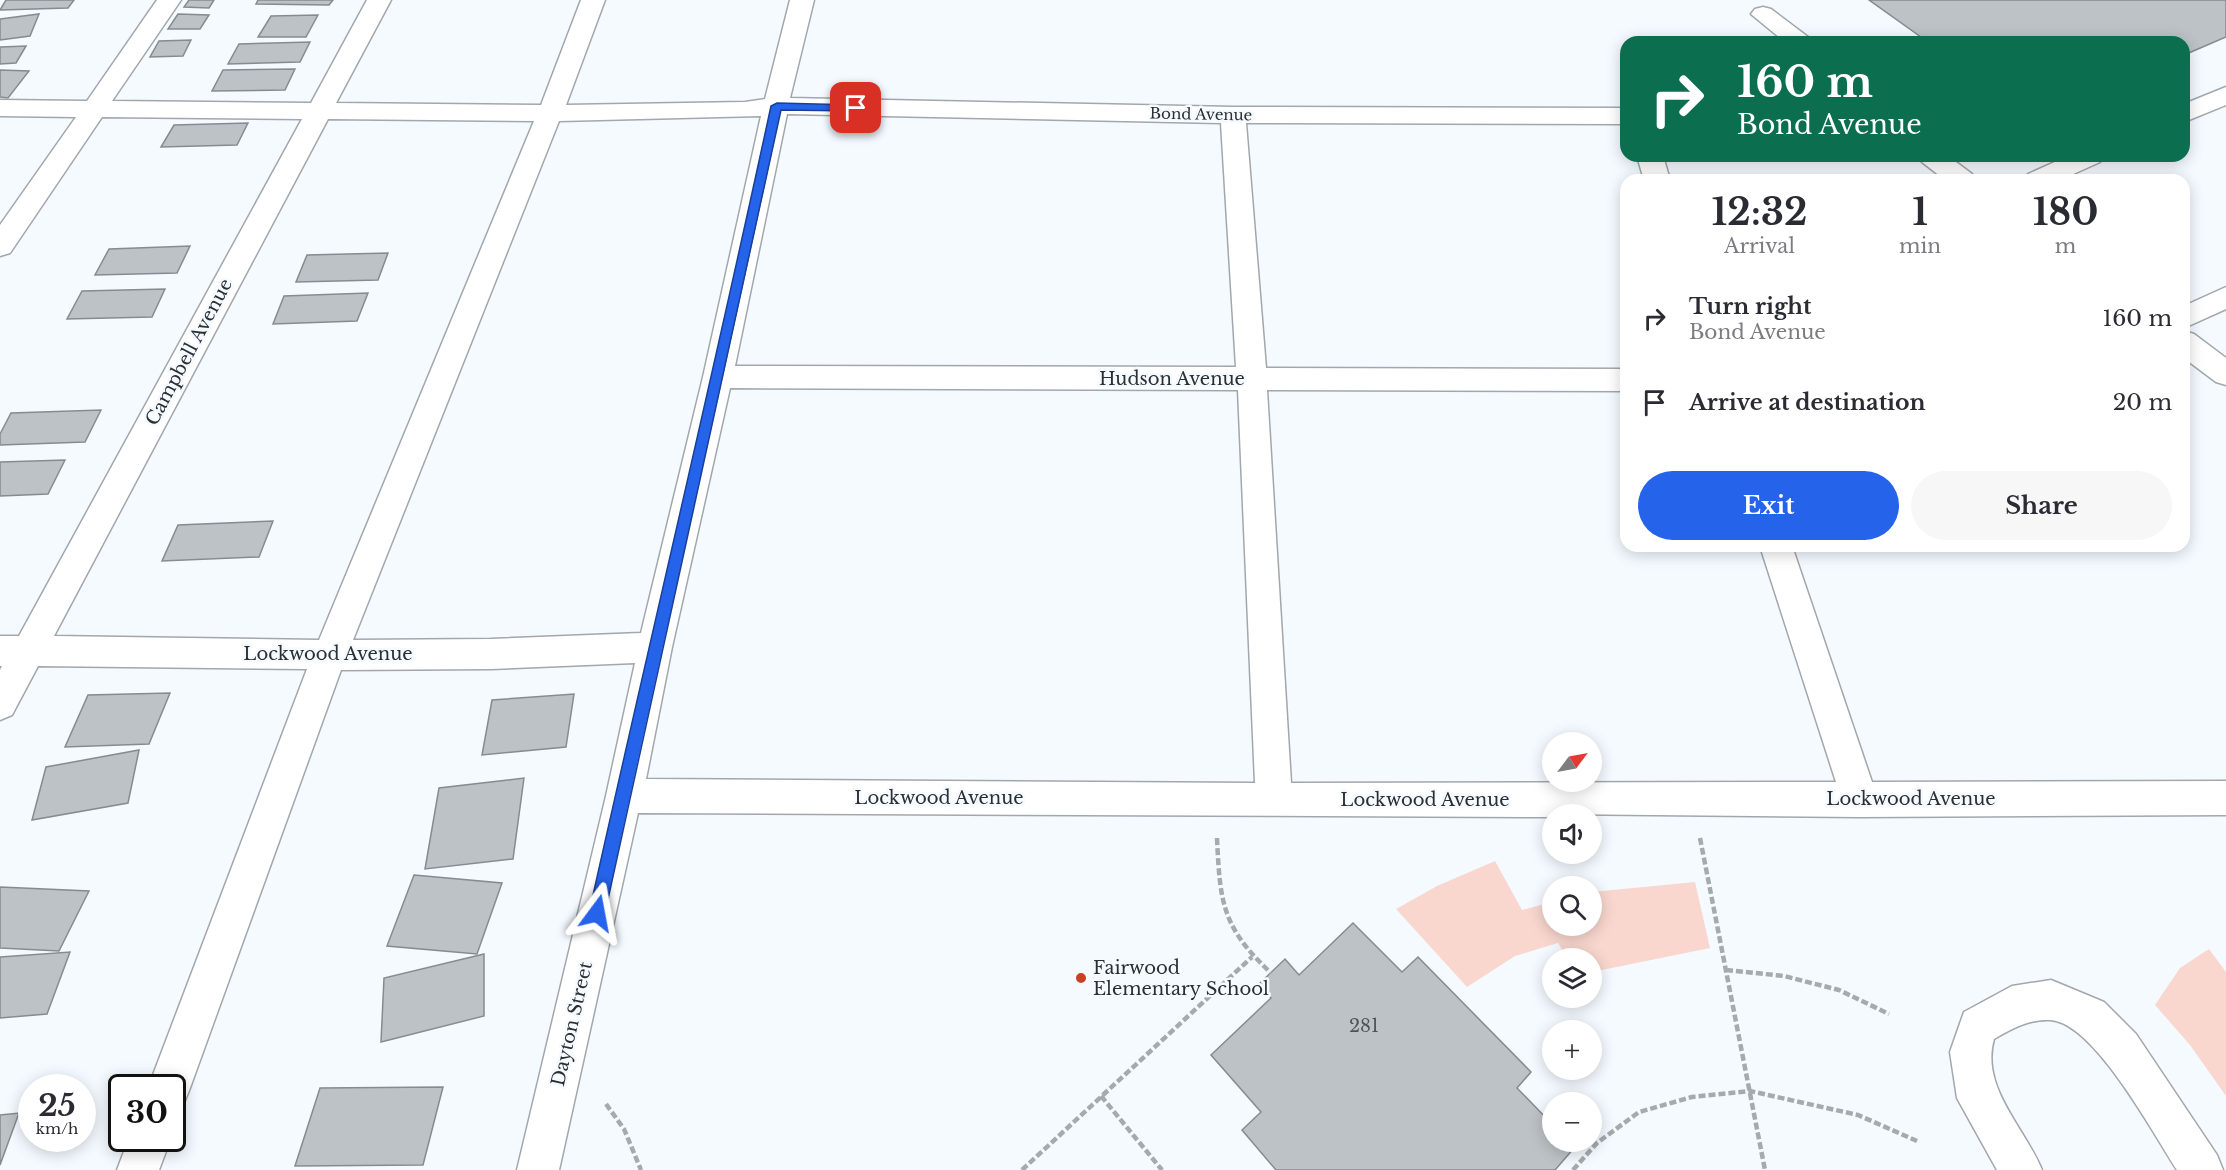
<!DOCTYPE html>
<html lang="en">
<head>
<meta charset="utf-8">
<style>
  :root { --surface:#fff; --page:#f7f7f7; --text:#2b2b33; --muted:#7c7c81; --accent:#2563eb }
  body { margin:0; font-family:"Libre Baskerville",serif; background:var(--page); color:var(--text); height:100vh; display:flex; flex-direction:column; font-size:22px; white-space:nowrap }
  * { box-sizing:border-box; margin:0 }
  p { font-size:20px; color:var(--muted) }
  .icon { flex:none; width:33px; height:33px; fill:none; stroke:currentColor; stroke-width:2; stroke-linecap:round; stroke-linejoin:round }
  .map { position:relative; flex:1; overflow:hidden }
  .details { position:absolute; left:1620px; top:174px; width:570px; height:378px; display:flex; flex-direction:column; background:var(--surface); border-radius:18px; box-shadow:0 3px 15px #0003 }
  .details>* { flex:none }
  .banner { position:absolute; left:1620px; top:36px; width:570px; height:126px; border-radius:18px; box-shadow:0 3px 15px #0003; background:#0b6e4f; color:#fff; overflow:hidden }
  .needle { width:39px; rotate:58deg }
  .buttons { position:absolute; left:1542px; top:732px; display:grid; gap:12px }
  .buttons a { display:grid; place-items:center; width:60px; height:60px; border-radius:50%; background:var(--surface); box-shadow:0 3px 15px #0003; font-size:30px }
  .speed { position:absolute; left:18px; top:1074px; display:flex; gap:12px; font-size:30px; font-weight:700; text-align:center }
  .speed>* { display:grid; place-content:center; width:78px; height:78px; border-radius:50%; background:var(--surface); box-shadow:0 3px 15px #0003; line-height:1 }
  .speed small { font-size:15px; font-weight:400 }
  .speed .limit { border:3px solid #111; border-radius:9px; background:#fff; color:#111 }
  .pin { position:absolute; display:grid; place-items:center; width:51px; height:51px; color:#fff; margin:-26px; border-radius:12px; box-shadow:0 3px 9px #0006 }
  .me { position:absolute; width:66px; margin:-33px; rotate:13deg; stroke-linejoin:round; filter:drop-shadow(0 0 4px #0008) }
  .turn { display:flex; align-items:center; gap:21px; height:126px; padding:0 18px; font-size:27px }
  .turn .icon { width:78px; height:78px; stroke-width:2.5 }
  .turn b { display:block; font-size:42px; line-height:51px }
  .eta { display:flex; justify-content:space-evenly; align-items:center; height:102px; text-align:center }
  .eta b { font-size:36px; font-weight:700; line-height:42px }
  .action { display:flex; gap:12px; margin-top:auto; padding:12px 18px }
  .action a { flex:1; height:69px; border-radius:36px; background:var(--accent); color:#fff; font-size:24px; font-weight:700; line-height:69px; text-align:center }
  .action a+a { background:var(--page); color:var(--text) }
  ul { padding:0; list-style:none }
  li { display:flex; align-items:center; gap:18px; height:84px; padding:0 18px }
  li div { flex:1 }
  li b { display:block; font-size:22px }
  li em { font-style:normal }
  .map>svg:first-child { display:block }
  .green { fill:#f9d7cf }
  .building { fill:#bdc2c7; stroke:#868b90; stroke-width:1.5 }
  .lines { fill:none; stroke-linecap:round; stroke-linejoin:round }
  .minor-casing { stroke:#a2a7ac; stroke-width:3 }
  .path { stroke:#a5aaad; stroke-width:4.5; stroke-dasharray:7 3; stroke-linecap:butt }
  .minor { fill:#fff; fill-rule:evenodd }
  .route { fill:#2563eb; stroke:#184099; stroke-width:1.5 }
  .poi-dot { fill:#ca4024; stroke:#f4faff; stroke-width:2 }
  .labels { text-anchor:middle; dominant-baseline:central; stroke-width:5; stroke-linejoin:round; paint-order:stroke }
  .far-street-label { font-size:15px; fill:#2c2f30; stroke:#f4faff }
  .street-label { font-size:18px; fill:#2c2f30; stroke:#f4faff }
  .poi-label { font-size:18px; fill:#2c2f30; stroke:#f4faff; text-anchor:start }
  .near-number-label { font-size:18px; fill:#505456 }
</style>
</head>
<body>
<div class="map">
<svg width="2226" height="1170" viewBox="0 0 2226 1170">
  <rect width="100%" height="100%" fill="#f4faff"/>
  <g class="green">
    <path d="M1495,861l27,49 30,-8v24h40v-34l103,-10 15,66 -118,24v-14h-25l-9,-15 -43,13 -48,31 -71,-78 41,-23z"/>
    <path d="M2209,949l17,23v124l-36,-51 -35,-40 25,-37z"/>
  </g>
  <g class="building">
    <path d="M6,0h68l-6,8 -68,2z"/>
    <path d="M189,0h25l-5,8 -25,-1z"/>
    <path d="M258,0h75l-4,5 -73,-1z"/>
    <path d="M1869,0h357v37l-42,18v-13h-256z"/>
    <path d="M39,14l-9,22 -30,4v-21z"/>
    <path d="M178,14l31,1 -9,14h-32z"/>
    <path d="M318,15l-12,22h-48l13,-21z"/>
    <path d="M191,40l-8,16 -33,1 9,-16z"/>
    <path d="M310,42l-10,20 -72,2 11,-20z"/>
    <path d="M26,46l-10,17 -16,1v-17z"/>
    <path d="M295,69l-10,21 -73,1 11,-21z"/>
    <path d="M0,70l29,1 -21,27 -8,-1z"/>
    <path d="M248,123l-11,22 -76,2 13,-22z"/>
    <path d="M190,246l-13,27 -82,2 14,-26z"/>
    <path d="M388,253l-10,27 -82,2 11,-27z"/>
    <path d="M165,289l-13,28 -85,2 15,-28z"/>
    <path d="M368,293l-11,28 -84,3 11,-28z"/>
    <path d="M101,410l-16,32 -85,3v-11l11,-21z"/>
    <path d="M65,460l-17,34 -48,2v-34z"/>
    <path d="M273,521l-14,36 -97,4 16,-36z"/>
    <path d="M170,693l-21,51 -84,3 23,-52z"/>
    <path d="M574,694l-8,53 -84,8 10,-55z"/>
    <path d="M139,750l-11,53 -96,17 14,-53z"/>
    <path d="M524,778l-11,81 -88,10 14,-81z"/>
    <path d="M414,875l88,8 -25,71 -90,-8z"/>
    <path d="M0,887l89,4 -30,60 -59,-3z"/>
    <path d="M1353,923l49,49 16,-15 113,115 -14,16 35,36v18h18l5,5 -20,23h-279l-34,-40 19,-18 -50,-57 60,-57 -12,-14 26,-25 14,16z"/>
    <path d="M70,952l-23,62 -47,4v-61z"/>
    <path d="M484,954v62l-103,26 3,-64z"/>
    <path d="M443,1087l-20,78 -128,1 25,-78z"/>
    <path d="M19,1113l-19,52v-50z"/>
  </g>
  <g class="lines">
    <g class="minor-casing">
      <g id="minor">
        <path d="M157,0h24l-69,101 199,2 56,-103h24l-55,103 205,2 40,-105h24l-39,105 179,-3 20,-3 25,-99h24l-24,98 443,9 393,1v16l-380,-1 20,245 360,1v22l-359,-1 24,393 545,-1 -76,-236h32l80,236 354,-1v34l-366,2 -308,-3v3l-914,-4 -79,357h-42l89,-374 29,-133 -144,6 -150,1 -151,418 -6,15 -12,4v-19h-24l159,-419 -269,-3 -26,49 -12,5v-50l2,-4h-2v-30h19l283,-517 -200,-2 -92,136 -10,3v-31l76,-108 -76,-1v-16l87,1zM787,114l434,9 15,244 -501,-1zM761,116l-58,261 -62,256 -150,6 -138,1 206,-519zM328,119l206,2 -215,519 -265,-4zM730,388l508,2 17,393 -609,-4 26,-132z"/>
        <path d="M1763,7l8,2 37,28 4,5h-27l-34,-28 4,-5z"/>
        <path d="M2226,87v18l-42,17v-18z"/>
        <path d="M1637,156h26l7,24h-26z"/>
        <path d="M1918,156h30l24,18 4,6h-31l-23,-18z"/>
        <path d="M2068,156h36l-4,6 -40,18h-36l4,-6z"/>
        <path d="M2226,287v22l-42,19v-22z"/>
        <path d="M2184,331l10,3 32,24v27l-10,-3 -32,-24z"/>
        <path d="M2051,980l53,22 32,32 81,121 6,15h-46c-23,-35 -83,-148 -127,-150 -21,-1 -39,9 -56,19 -14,48 31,89 48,131h-45l-40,-72 -7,-46 14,-40 48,-26z"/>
        <path d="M129,1138h42l-12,32h-42z"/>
      </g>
    </g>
    <g class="path">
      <path d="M1217,838c3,65 5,89 54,135"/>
      <path d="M1700,838l65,332"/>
      <path d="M1726,970l58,6 55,14 50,24"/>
      <path d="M1101,1096l61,74"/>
      <path d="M606,1104l18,25 17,41"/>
      <path d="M1022,1170l230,-213"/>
      <path d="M1573,1170l24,-27 42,-31 53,-15 58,-6 108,24 59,26"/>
    </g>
    <use href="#minor" class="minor"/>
  </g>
  <path class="route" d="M777,103l79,2 5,3 -5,3 -75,-1c-57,268 -119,535 -176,803l-2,5 -6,3 -5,-3 -3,-5c60,-269 124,-537 182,-807z"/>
  <circle class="poi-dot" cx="1081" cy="978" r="6"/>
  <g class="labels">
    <g class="far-street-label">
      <text transform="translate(1201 114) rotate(1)">Bond Avenue</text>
    </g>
    <g class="street-label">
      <text transform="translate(189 352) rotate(-62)">Campbell Avenue</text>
      <text x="1172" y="379">Hudson Avenue</text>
      <text x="328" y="654">Lockwood Avenue</text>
      <text x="939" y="798">Lockwood Avenue</text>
      <text x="1911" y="799">Lockwood Avenue</text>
      <text x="1425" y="800">Lockwood Avenue</text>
      <text transform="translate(572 1024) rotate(-77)">Dayton Street</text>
    </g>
    <g class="poi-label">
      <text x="1093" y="968">Fairwood<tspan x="1093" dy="21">Elementary School</tspan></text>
    </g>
    <g class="near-number-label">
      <text x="1364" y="1026">281</text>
    </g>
  </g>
</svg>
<div class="buttons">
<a><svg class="needle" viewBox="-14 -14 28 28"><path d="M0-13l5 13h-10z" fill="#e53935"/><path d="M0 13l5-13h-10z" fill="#7c7c81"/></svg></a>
<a><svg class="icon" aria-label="sound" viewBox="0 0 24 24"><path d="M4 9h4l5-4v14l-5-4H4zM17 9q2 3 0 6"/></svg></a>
<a><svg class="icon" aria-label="search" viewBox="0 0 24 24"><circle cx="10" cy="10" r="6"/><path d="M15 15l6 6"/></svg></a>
<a><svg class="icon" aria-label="layers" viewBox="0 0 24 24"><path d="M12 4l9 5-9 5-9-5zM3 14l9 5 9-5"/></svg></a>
<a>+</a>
<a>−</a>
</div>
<div class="speed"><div>25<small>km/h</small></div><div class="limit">30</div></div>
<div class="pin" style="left:856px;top:108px;background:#d93025"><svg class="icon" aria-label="arrive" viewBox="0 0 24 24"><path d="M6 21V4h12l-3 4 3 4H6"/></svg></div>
<svg class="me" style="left:597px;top:913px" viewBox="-20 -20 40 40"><path d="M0-17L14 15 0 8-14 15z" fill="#2563eb" stroke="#fff" stroke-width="4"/></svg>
<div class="banner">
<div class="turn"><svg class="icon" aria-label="right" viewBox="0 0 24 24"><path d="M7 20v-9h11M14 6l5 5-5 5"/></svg><div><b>160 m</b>Bond Avenue</div></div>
</div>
<section class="details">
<div class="eta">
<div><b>12:32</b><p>Arrival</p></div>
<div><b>1</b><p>min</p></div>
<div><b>180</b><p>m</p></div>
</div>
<ul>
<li><svg class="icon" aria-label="right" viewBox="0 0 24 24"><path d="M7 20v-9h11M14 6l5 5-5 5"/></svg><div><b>Turn right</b><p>Bond Avenue</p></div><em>160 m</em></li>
<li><svg class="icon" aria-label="arrive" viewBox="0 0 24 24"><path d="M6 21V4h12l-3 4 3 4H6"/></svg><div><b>Arrive at destination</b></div><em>20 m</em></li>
</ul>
<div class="action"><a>Exit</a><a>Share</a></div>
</section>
</div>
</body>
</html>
